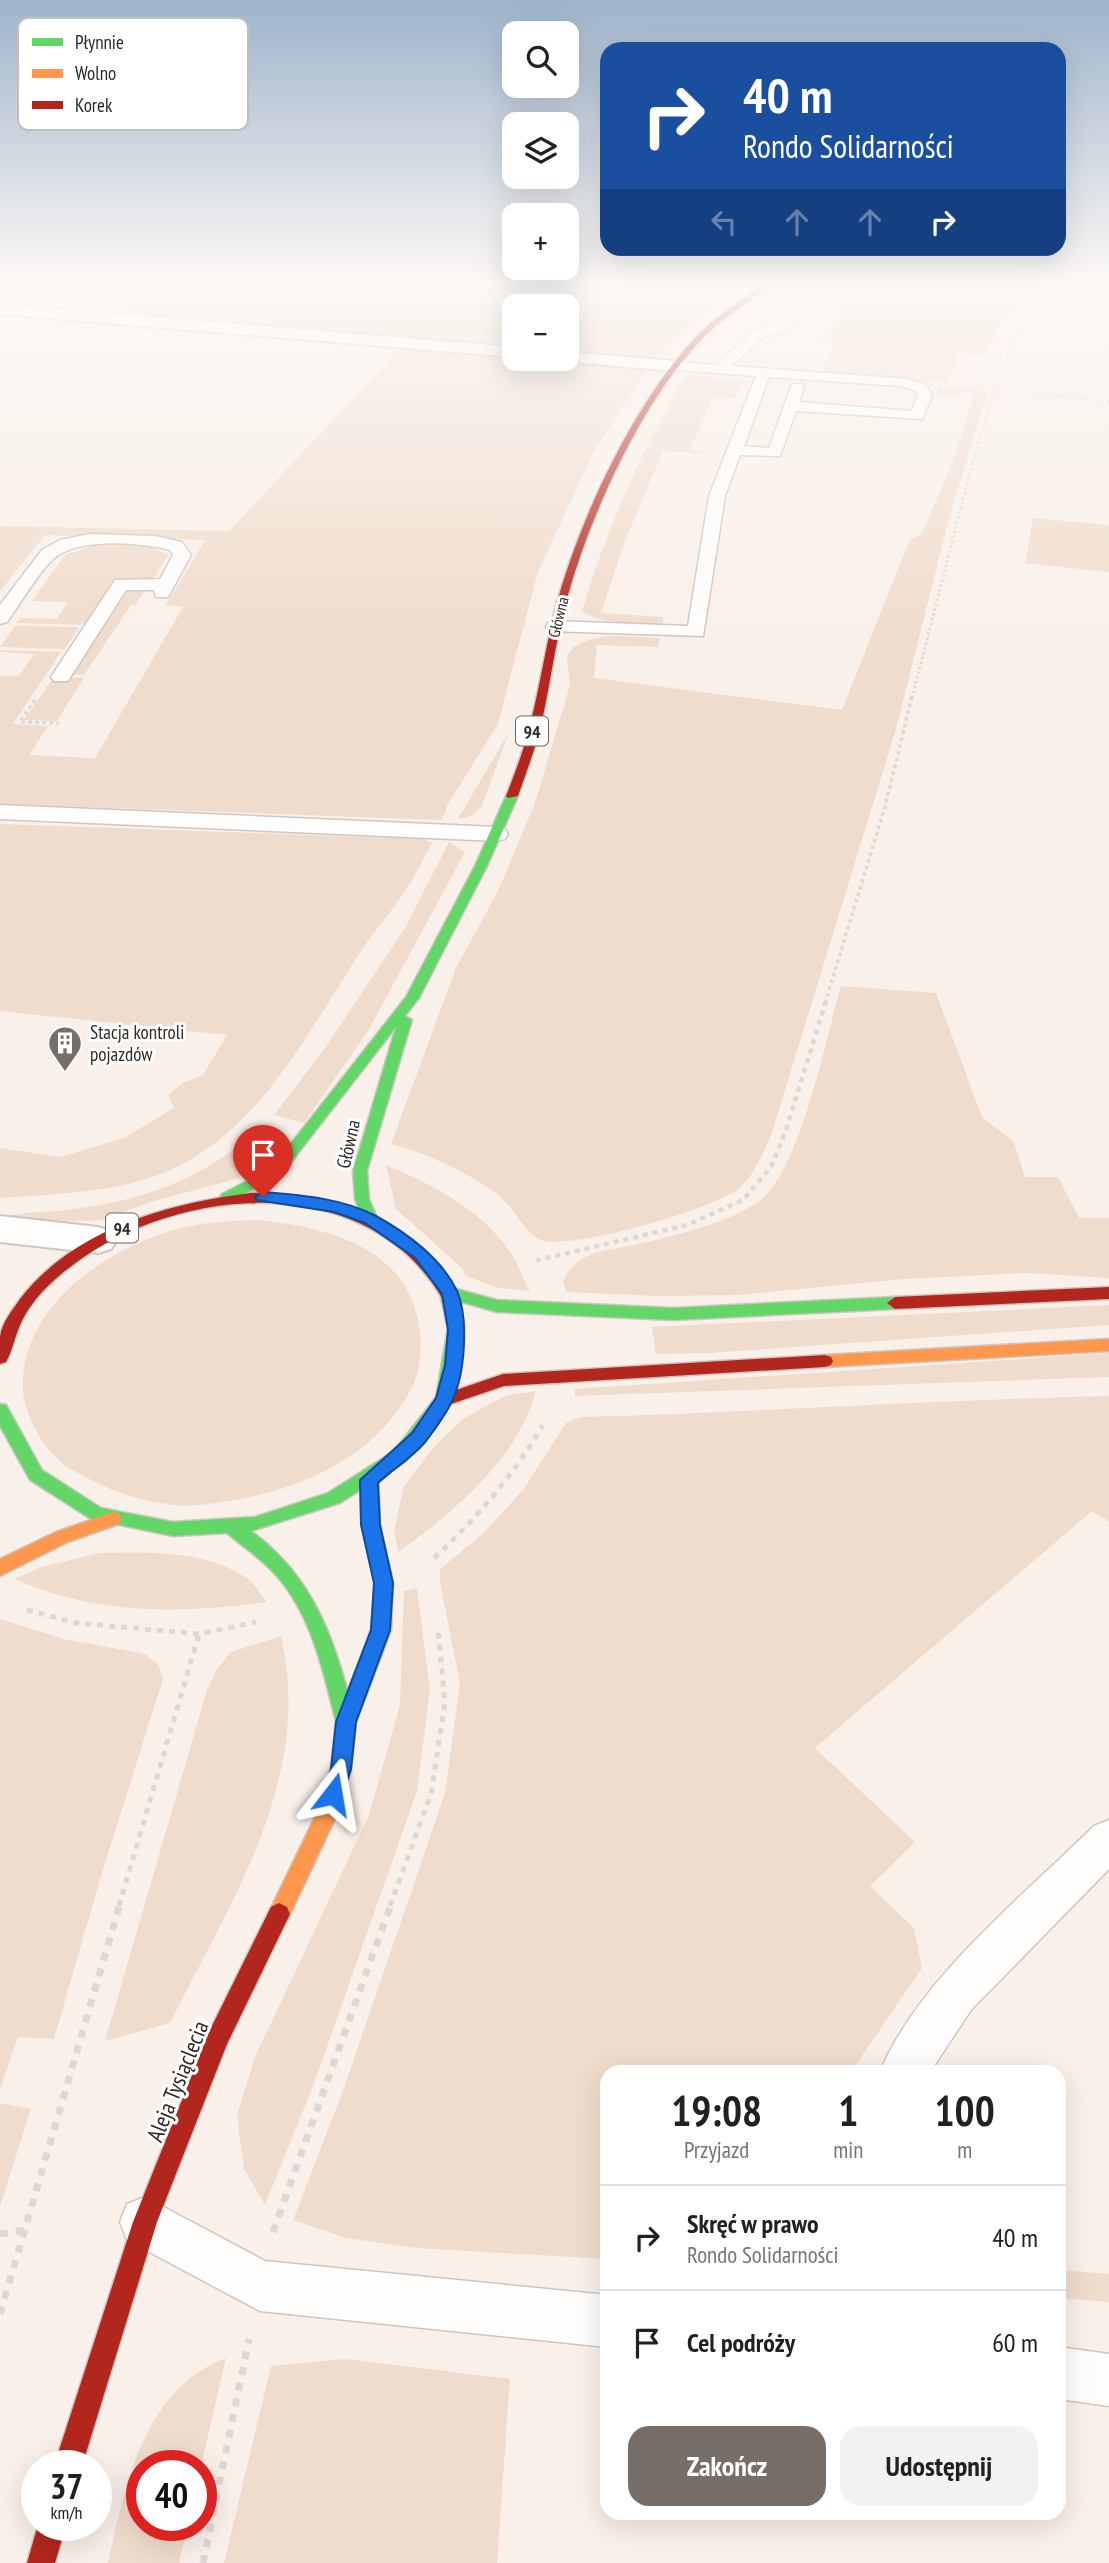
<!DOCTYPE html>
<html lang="pl">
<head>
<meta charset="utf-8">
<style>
  :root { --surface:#fff; --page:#f2f2f2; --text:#202124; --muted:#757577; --line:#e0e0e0; --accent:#766e68 }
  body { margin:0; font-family:"PT Sans Narrow",sans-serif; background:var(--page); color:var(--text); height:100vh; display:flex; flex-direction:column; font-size:26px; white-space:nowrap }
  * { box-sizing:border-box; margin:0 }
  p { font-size:23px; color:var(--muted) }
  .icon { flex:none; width:38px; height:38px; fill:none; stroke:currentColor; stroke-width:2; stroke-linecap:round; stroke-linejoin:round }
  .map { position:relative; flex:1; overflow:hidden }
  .sheet { position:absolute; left:600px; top:2065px; width:466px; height:455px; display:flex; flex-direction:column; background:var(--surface); border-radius:21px; box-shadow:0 7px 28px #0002 }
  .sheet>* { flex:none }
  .hud { position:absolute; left:600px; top:42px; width:466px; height:214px; border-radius:21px; box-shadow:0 7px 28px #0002; background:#1a4fa0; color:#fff; overflow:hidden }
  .buttons { position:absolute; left:502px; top:21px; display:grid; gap:14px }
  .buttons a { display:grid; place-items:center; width:77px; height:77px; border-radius:14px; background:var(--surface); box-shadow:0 7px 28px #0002; font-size:35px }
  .speed { position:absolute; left:21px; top:2450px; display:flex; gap:14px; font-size:35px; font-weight:700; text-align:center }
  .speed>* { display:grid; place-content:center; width:91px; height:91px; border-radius:50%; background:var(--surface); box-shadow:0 7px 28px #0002; line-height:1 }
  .speed small { font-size:18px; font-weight:400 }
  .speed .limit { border:10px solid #d22; background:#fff; color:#111 }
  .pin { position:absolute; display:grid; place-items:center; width:60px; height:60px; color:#fff; margin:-72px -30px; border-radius:50% 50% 50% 0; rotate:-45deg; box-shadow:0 0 7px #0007 }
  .pin .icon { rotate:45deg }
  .me { position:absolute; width:77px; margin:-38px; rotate:14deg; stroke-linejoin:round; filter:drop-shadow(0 0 5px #0008) }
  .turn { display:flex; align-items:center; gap:24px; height:147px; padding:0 28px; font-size:32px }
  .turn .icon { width:91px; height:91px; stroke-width:2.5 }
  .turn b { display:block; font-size:49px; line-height:60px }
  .lanes { display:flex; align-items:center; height:66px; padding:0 28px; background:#0003; justify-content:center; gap:35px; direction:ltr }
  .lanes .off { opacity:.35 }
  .eta { display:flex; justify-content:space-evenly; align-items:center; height:119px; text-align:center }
  .eta b { font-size:42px; font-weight:700; line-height:49px }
  .cta { display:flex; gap:14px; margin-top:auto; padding:14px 28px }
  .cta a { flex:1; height:80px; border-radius:21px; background:var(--accent); color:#fff; font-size:28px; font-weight:700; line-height:80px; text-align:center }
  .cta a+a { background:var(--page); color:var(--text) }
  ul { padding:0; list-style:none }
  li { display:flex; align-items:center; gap:21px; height:105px; padding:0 28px; border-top:2px solid var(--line) }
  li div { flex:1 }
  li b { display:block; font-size:26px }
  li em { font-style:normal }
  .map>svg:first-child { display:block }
  .green { fill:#f0dccc }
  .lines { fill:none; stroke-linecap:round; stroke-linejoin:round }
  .lane-casing { stroke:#cec6c0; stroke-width:3 }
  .street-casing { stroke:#cec6c0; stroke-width:4 }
  .fast-casing { stroke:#cec6c0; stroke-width:3 }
  .slow-casing { stroke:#cec6c0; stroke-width:3 }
  .jam-casing { stroke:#cec6c0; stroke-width:3 }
  .path-far5 { stroke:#dbd9d7; stroke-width:2; stroke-dasharray:2.5 2.5; stroke-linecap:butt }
  .path-far4 { stroke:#dbd9d7; stroke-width:2.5; stroke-dasharray:2.5 2.5; stroke-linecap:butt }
  .path-far3 { stroke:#dbd9d7; stroke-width:3.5; stroke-dasharray:3.5 3.5; stroke-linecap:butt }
  .path-far2 { stroke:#dbd9d7; stroke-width:4.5; stroke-dasharray:5 5; stroke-linecap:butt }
  .path-far1 { stroke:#dbd9d7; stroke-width:5; stroke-dasharray:6 6; stroke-linecap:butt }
  .path { stroke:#dbd9d7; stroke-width:7; stroke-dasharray:8 8; stroke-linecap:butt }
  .lane { fill:#fefdfc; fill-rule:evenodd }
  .street { fill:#fefdfc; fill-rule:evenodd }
  .fast { fill:#63d668; fill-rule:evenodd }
  .slow { fill:#ff974d; fill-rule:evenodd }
  .jam { fill:#b3261e; fill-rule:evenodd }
  .route { fill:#1a73e8; stroke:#114b97; stroke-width:2 }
  .labels { text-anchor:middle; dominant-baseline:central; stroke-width:6; stroke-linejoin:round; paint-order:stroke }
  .far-street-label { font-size:16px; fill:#2f2823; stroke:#fff }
  .shield { fill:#fff; stroke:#6d6865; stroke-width:2 }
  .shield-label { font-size:18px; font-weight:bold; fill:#2f2823 }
  .poi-label { font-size:19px; fill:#2f2823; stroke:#fff; text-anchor:start }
  .street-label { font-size:19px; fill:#2f2823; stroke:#fff }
  .near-street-label { font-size:23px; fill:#2f2823; stroke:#fff }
  .key { fill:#fff; stroke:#c1bebd; stroke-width:2 }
  .key-label { font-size:19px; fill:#2f2823 }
</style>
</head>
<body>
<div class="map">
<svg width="1109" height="2563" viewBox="0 0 1109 2563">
  <rect width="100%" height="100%" fill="#f9f0e9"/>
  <g class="green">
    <path d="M206,279h547l-49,33 -49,48 -88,-6v-48h-53v43l-403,-34z"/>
    <path d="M875,279h176l-47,39 -19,38 -26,-3 -10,30 -130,-10 18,-30 -19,-3 29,-25 -14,-2z"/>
    <path d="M404,345l110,10v4h45l89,8 -54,84 -42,91 -15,33 -39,149 -50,80 -6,16 -442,-16v-128h19l15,-22 -34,-2v-2l61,2 -48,72 35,2 -19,29 66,3 88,-151 -17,-2 39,-65 -160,-5 -45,56v-65l229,5z"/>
    <path d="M696,376l45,4 3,4 -9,14 -22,-1 -23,53 23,4 -50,-3 -38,90 -24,72 63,4 -2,8c-28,-1 -54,0 -80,-13 23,-81 57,-155 99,-228l5,-6z"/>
    <path d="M937,387l45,4 5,3 -38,124 -53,211 -126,410c-8,15 -15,33 -27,46 -22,23 -173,66 -202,55 -16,-7 -30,-36 -44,-46 -31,-23 -69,-40 -106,-50l65,-176 42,-77 37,-88 35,-118 -3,-29 6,-9 15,-7 21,-4 51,2 -2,9 -61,-2 -3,33 248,32 68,-171 11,-4 29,-66 25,-76c-14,-3 -25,4 -39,3z"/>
    <path d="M1033,518l76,7v47l-84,-9z"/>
    <path d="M99,544l49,1 20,10 -16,27 -35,-1 -29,44 -71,-2 4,-5 36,1 11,-17 -36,-1 33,-46z"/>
    <path d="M128,588l18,1 -11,16h-4l-47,70h-15z"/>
    <path d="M15,626l64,1 -14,22 -65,-2z"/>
    <path d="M54,677l30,1 -27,43 -33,-1z"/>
    <path d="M509,732l-27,74 -11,10 -13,3z"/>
    <path d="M0,824l423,15 9,4c-8,14 -15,29 -23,42 -15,24 -35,46 -50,69 -52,80 -100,177 -191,217 -51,22 -113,23 -168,27v-50l60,9 64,-19 50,-30 -6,-13 15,-12 20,-8 24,-40 -227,-24z"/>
    <path d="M449,842l16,10 -97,179 -64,92 -30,-8 51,-67 80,-120z"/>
    <path d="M841,986l95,7 46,124 32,25 11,35h33l21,41h30v60l-81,-5 -124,6 -165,16 -80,1 -92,-4 -4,-9c4,-14 16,-24 29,-29 14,-5 31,-6 47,-10 34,-8 103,-24 127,-49 37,-39 59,-154 75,-209z"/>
    <path d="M252,1134l37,10 -53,35 -86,23 -47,18 -66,3 -30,-7c19,-5 40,-3 59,-6 70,-8 133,-28 186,-76z"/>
    <path d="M386,1165c46,19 96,45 124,87 8,12 13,27 20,39l-31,-3 -34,-12 -2,-7 -67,-60z"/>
    <path d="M257,1220c69,7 150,26 162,106 3,18 2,42 -6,59 -34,71 -112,105 -185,116 -17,3 -37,6 -54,4 -28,-3 -58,-12 -83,-25 -7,-5 -16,-8 -24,-13 -22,-16 -43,-50 -44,-78 -3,-83 83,-140 154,-160 26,-7 53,-8 80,-9z"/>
    <path d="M1109,1305v20l-400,28 -53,1 -4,-27z"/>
    <path d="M1109,1353v24l-534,19v-7z"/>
    <path d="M536,1391c-19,69 -82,121 -138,161l-4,-22 10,-44 30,-39 30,-29 41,-22z"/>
    <path d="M1109,1396v126l-17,-11 -277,237 100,94 -45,44 44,42 8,40 -71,104h-244v187l-192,-11 -69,-10 -53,-18 51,-132 101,-295 15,-109 -20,-102v-13l45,-37 40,-45 41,-64 14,-6c177,-5 353,-17 529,-21z"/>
    <path d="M100,1553c46,-1 105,-3 145,24 9,5 15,17 22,25 -84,12 -173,13 -252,-23l26,-12z"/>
    <path d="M417,1588l13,102 -13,101 -102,290 -50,124 -21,-36 -7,-54 18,-58 114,-242 31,-110 4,-114z"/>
    <path d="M0,1619l64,20 81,15 13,11 5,14 -62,197 -47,163 -36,-2 -18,53z"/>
    <path d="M281,1636c33,142 -50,265 -111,387l-65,18 102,-351 10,-21 14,-17z"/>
    <path d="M0,2103l31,6 -31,97z"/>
    <path d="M1059,2270l50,4v28l-50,-4z"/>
    <path d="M226,2358l-25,108h-59v59h46l-9,38h-71c18,-77 34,-173 118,-205z"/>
    <path d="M345,2359l165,20 -13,184h-273l47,-197z"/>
  </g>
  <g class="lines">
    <g class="lane-casing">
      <g id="lane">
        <path d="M835,279h14l-66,52 -21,7 -30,28 176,13 18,6 6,10 -10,24 -126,-8 -16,45 -40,-1 -15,41 -22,140 -155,-5 -2,-4 2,-4 7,-2 133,5 21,-130 47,-120 -81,-6 -7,-4 7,-4 42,3 35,-33 21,-7zM769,377l132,9 15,5 2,4 -6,16 -113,-9 5,-15 -2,-3h-10l-23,64 -25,-2z"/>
        <path d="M90,534l65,2 27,6 9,13 -23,42h-12l-2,-7h-28l-58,91h-14l-3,-4 64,-97 45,-1 13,-24 -3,-5c-31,-8 -87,-12 -113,6 -15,10 -38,50 -50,66l-7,2v-19l42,-55 18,-10z"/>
        <path d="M0,805l497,22 8,2 3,5 -3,5 -8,2 -497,-22z"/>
        <path d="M1109,1820v49l-138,141 -41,62h-50c37,-91 144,-177 214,-246z"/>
        <path d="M145,2197l120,64 342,34v52l-347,-36 -133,-71 -7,-18 7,-18z"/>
        <path d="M1059,2347l50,7v52l-50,-7z"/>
      </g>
    </g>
    <g class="street-casing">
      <g id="street">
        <path d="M0,304l514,43v10l-514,-43z"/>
        <path d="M567,352l108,9 8,5 -8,5 -114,-10 -1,-2h7z"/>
        <path d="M0,1216l98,11 13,4 6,9 -6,9 -13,4 -98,-11z"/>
      </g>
    </g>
    <g class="fast-casing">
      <g id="fast">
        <path d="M512,793l6,3 -31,70 -68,132 -14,18 7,4 -45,151 2,28 9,21 -3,4h-10l-10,-25 -2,-28 43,-144 -104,134 -31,24 -29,15h-10l-2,-3 2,-3 29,-15 31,-24 124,-158 69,-131 31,-70z"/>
        <path d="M449,1287l48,13 177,8 221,-11 8,6 -8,6 -221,11 -177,-8 -39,-11 6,27 -12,71 -46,62 -66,42 -89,28c67,49 85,115 105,191l-3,6 -7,3 -7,-3 -3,-6c-13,-52 -25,-110 -63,-150 -14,-15 -31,-26 -46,-39l-54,3 -82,-17 -61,-39 -30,-54v-22l6,1 36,65 59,38 72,14 82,-5 73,-24 66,-42 42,-54 12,-69 -8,-34 3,-5z"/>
      </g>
    </g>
    <g class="slow-casing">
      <g id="slow">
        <path d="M1109,1339v12l-284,16 -6,-2 -2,-4 2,-4 6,-2z"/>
        <path d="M369,1473l6,2 3,5 2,45 13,58 -2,47 -35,92 -5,47 -16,50 -48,102 -8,4 -8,-4 -3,-7 47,-97 16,-48 5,-47 35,-92 4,-47 -13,-58 -2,-45 3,-5z"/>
        <path d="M113,1512l6,2 3,5 -3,5 -51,18 -68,34v-17l56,-27z"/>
      </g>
    </g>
    <g class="jam-casing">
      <g id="jam">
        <path d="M771,279h7c-25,21 -53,36 -75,59 -62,63 -116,183 -138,268 -10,39 -15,80 -24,119 -6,25 -15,48 -23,71l-10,2 -2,-2c9,-23 18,-46 24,-71 10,-39 16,-80 26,-119 24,-88 77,-201 139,-268 22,-23 50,-40 76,-59z"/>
        <path d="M250,1193c82,1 164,24 206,101l-8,6 -6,-2c-81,-139 -295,-111 -396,-10 -9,9 -20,23 -25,35 -6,12 -8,27 -15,39l-6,2c0,-9 0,-18 0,-27 2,-15 12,-26 20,-38 54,-70 146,-95 230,-106z"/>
        <path d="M1109,1287v12l-214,10 -8,-6 8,-6z"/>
        <path d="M825,1355l6,2 2,4 -2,4 -6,2 -321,19 -59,20 -6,-2 -2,-4 2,-4 64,-22z"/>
        <path d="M279,1903l8,4 3,7 -63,130 -70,178 -75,244h-28l79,-244 77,-192 61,-123z"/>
        <path d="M38,2525h28l-11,38h-28z"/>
      </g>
    </g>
    <g class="path-far5">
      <path d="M957,386l152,15"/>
      <path d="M972,463l41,-124 22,-29 39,-31"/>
    </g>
    <path class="path-far4" d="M912,698l61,-237"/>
    <g class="path-far3">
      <path d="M35,700l-15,22 39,1"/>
      <path d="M825,1003l60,-196 27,-111"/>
    </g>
    <path class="path-far2" d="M539,1262l-1,-2 149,-35 56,-25 28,-33 15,-37 40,-129"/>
    <g class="path-far1">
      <path d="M434,1558c43,-40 79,-82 109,-133"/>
      <path d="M27,1610l50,13 122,11 57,-12"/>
      <path d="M119,1906l80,-272"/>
      <path d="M390,1906l41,-112 14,-92 -7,-73"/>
    </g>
    <g class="path">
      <path d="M273,2232l118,-328"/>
      <path d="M0,2234l25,-4"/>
      <path d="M0,2314l120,-410"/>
      <path d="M203,2563l46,-224"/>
    </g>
    <use href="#lane" class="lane"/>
    <use href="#street" class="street"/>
    <use href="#fast" class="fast"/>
    <use href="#slow" class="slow"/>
    <use href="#jam" class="jam"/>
  </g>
  <linearGradient id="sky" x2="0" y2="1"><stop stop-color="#9eb4cb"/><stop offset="0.44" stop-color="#fcf8f5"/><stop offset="1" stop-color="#fcf8f5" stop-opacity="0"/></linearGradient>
  <rect width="1109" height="638" fill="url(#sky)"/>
  <path class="route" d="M263,1192c37,3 79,6 113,24 31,17 66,43 81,75 12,28 8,83 -5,110 -6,13 -17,28 -26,40 -13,16 -33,28 -48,42l2,42 13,58 -3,47 -34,92 -5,47 -10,32 -8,2 -7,-2 -3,-7 8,-25 5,-47 35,-92 3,-47 -13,-58 -1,-45 52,-47 24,-35 9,-33 3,-35 -6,-36 -27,-36 -50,-35 -31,-11 -77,-12 -2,-3z"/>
  <defs>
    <g id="building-pin" transform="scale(1.75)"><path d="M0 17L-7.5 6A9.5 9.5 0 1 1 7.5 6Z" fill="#766e68" stroke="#fff"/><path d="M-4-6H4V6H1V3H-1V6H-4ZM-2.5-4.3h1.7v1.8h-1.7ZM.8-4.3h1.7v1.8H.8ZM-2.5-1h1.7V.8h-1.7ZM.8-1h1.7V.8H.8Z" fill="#fff"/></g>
  </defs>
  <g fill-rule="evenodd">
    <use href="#building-pin" x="65" y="1043"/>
  </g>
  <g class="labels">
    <g class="far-street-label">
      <text transform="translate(558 617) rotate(-76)">Główna</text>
    </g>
    <g class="shield">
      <rect x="516" y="716.5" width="32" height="29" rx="5"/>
      <rect x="106" y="1213.5" width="32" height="29" rx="5"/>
    </g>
    <g class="shield-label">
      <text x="532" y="731">94</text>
      <text x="122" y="1228">94</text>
    </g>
    <g class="poi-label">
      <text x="90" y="1032">Stacja kontroli<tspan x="90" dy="22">pojazdów</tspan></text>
    </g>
    <g class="street-label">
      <text transform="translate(348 1144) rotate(-77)">Główna</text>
    </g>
    <g class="near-street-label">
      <text transform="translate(177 2081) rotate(-68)">Aleja Tysiąclecia</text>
    </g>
  </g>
  <rect x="18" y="18" width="230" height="112" rx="10" class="key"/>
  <rect x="32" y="38" width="31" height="8" fill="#63d668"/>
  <rect x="32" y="69" width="31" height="9" fill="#ff974d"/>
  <rect x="32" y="101" width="31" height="8" fill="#b3261e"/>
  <g class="key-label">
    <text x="75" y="49">Płynnie</text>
    <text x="75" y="80">Wolno</text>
    <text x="75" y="112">Korek</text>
  </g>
</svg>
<div class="buttons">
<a><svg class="icon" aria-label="search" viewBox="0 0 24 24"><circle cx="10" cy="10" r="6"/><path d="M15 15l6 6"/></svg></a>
<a><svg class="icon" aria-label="layers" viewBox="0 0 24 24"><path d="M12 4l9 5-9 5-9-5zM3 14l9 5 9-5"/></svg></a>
<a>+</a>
<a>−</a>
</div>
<div class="speed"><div>37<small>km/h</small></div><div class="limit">40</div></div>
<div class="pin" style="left:263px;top:1197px;background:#d93025"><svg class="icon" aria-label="arrive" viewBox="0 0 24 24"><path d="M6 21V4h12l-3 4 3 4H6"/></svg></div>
<svg class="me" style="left:333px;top:1794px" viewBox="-20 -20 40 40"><path d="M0-17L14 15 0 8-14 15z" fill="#1a73e8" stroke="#fff" stroke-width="4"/></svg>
<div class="hud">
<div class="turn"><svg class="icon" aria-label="right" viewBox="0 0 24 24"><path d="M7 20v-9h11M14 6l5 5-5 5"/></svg><div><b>40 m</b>Rondo Solidarności</div></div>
<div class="lanes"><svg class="icon off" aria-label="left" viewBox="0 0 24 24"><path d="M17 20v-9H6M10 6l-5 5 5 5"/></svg><svg class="icon off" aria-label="ahead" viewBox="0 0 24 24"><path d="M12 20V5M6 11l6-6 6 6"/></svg><svg class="icon off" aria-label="ahead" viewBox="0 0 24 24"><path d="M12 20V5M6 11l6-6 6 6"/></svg><svg class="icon" aria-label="right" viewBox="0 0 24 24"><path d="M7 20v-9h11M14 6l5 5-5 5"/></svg></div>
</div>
<section class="sheet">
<div class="eta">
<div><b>19:08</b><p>Przyjazd</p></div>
<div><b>1</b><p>min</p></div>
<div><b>100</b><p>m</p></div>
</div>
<ul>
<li><svg class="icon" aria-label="right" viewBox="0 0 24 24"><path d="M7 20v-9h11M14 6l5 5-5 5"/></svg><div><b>Skręć w prawo</b><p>Rondo Solidarności</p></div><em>40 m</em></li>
<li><svg class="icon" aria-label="arrive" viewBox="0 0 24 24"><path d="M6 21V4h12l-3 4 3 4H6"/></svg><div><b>Cel podróży</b></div><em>60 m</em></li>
</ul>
<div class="cta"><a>Zakończ</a><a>Udostępnij</a></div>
</section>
</div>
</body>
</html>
